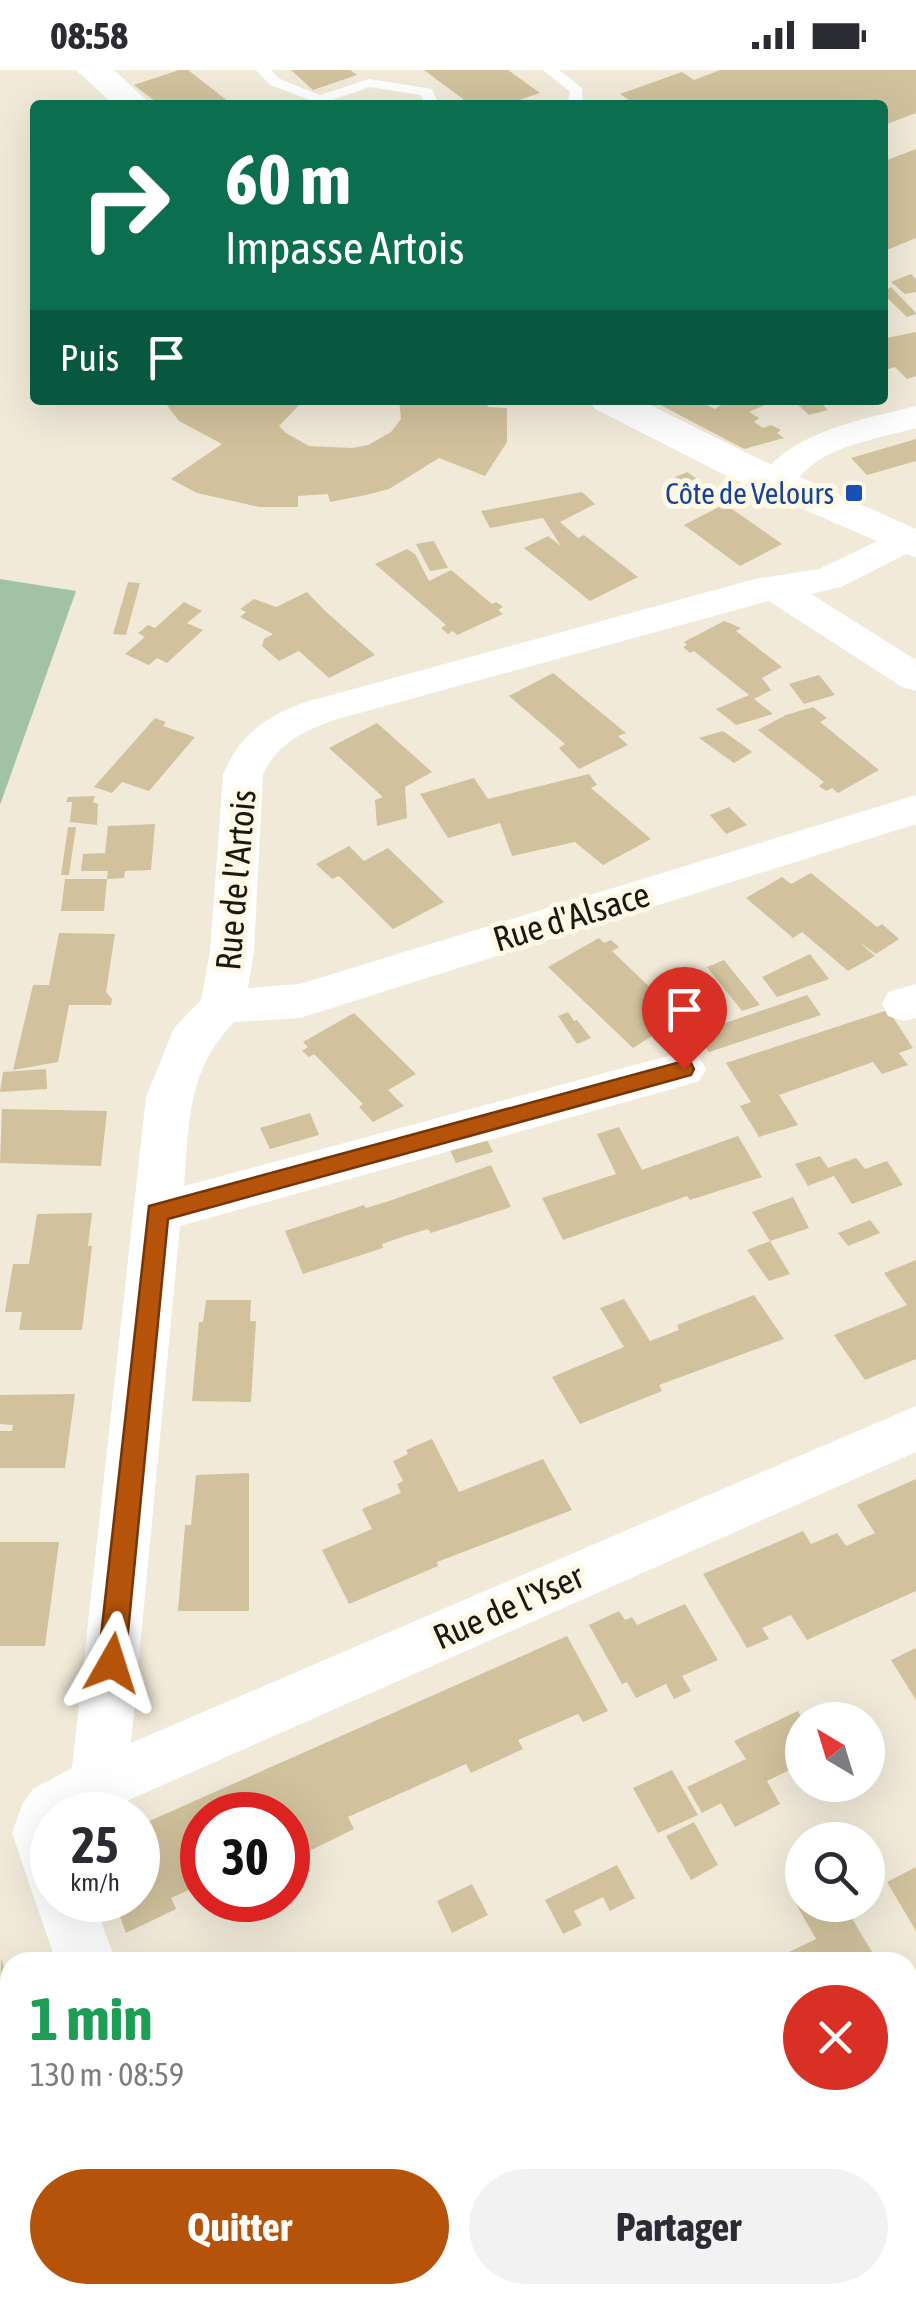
<!DOCTYPE html>
<html lang="fr">
<head>
<meta charset="utf-8">
<style>
  :root { --surface:#fff; --page:#f2f2f3; --text:#2b2b33; --muted:#7c7c81; --accent:#b45309 }
  body { margin:0; font-family:"Asap Condensed",sans-serif; background:var(--page); color:var(--text); height:100vh; display:flex; flex-direction:column; font-size:38px; white-space:nowrap }
  * { box-sizing:border-box; margin:0 }
  p { font-size:32px; color:var(--muted) }
  .icon { flex:none; width:55px; height:55px; fill:none; stroke:currentColor; stroke-width:2; stroke-linecap:round; stroke-linejoin:round }
  .map { position:relative; flex:1; overflow:hidden }
  .drawer { position:absolute; left:0px; top:1882px; width:918px; height:352px; display:flex; flex-direction:column; background:var(--surface); border-radius:30px 30px 0 0; box-shadow:0 10px 40px #0002 }
  .drawer>* { flex:none }
  .banner { position:absolute; left:30px; top:30px; width:858px; height:305px; border-radius:10px; box-shadow:0 10px 40px #0002; background:#0b6e4f; color:#fff; overflow:hidden }
  .needle { width:65px; rotate:322deg }
  .fabs { position:absolute; left:785px; top:1632px; display:grid; gap:20px }
  .fabs a { display:grid; place-items:center; width:100px; height:100px; border-radius:50%; background:var(--surface); box-shadow:0 10px 40px #0002; font-size:50px }
  .speed { position:absolute; left:30px; top:1722px; display:flex; gap:20px; font-size:50px; font-weight:700; text-align:center }
  .speed>* { display:grid; place-content:center; width:130px; height:130px; border-radius:50%; background:var(--surface); box-shadow:0 10px 40px #0002; line-height:1 }
  .speed small { font-size:25px; font-weight:400 }
  .speed .limit { border:15px solid #d22; background:#fff; color:#111 }
  .pin { position:absolute; display:grid; place-items:center; width:85px; height:85px; color:#fff; margin:-102px -42px; border-radius:50% 50% 50% 0; rotate:-45deg; box-shadow:0 0 10px #0007 }
  .pin .icon { rotate:45deg }
  .me { position:absolute; width:110px; margin:-55px; rotate:6deg; stroke-linejoin:round; filter:drop-shadow(0 0 8px #0008) }
  .turn { display:flex; align-items:center; gap:35px; height:210px; padding:0 30px; font-size:45px }
  .turn .icon { width:130px; height:130px; stroke-width:2.5 }
  .turn b { display:block; font-size:70px; line-height:85px }
  .then { display:flex; align-items:center; height:95px; padding:0 30px; background:#0003; gap:20px; font-size:38px }
  .round { display:grid; place-items:center; flex:none; width:105px; height:105px; border-radius:52px; background:var(--page) }
  .overview { display:flex; align-items:center; justify-content:space-between; height:170px; padding:0 30px }
  h1 { font-size:60px; font-weight:700; line-height:75px; color:#1e9e55 }
  .action { display:flex; gap:20px; margin-top:auto; padding:20px 30px }
  .action a { flex:1; height:115px; border-radius:60px; background:var(--accent); color:#fff; font-size:40px; font-weight:700; line-height:115px; text-align:center }
  .action a+a { background:var(--page); color:var(--text) }
  .status { display:flex; justify-content:space-between; align-items:center; height:70px; padding:0 50px; background:var(--surface); direction:ltr }
  .status svg { height:28px; fill:currentColor }
  .map>svg:first-child { display:block }
  .green { fill:#a2c2a8 }
  .building { fill:#d1c29d }
  .lines { fill:none; stroke-linecap:round; stroke-linejoin:round }
  .lane { fill:#fff; fill-rule:evenodd }
  .street { fill:#fff; fill-rule:evenodd }
  .secondary { fill:#fff; fill-rule:evenodd }
  .route { fill:#b45309; stroke:#753606; stroke-width:2.5 }
  .transit-dot { fill:#1a4fb4; stroke:#fef8e6; stroke-width:4 }
  .labels { text-anchor:middle; dominant-baseline:central; stroke-width:10; stroke-linejoin:round; paint-order:stroke }
  .far-transit-label { font-size:30px; fill:#164399; stroke:#fef8e6; text-anchor:end }
  .street-label { font-size:35px; fill:#1b1812; stroke:#fef8e6 }
</style>
</head>
<body>
<div class="status"><b>08:58</b><svg viewBox="0 0 49 12"><path d="M0 12V9h3v3zM5 12V6h3v6zM10 12V3h3v9zM15 12V0h3v12zM26 1h20v11H26zM47 4h2v5h-2z"/></svg></div>
<div class="map">
<svg width="916" height="2233" viewBox="0 0 916 2233">
  <rect width="100%" height="100%" fill="#f1ead9"/>
  <path class="green" d="M0,509l76,12 -76,214z"/>
  <g class="building">
    <path d="M179,0h9l41,32 -69,3 -26,-20z"/>
    <path d="M291,0h59l7,5 -44,15z"/>
    <path d="M424,0h84l32,23 -36,12h-33z"/>
    <path d="M720,0h196v43l-34,13v-21h-257l7,-3 -12,-8 62,-22 12,8z"/>
    <path d="M916,79v89l-34,14v-90z"/>
    <path d="M911,204l5,5v13l-11,2 -14,-12z"/>
    <path d="M891,217l25,26v1l-9,3 -25,-24z"/>
    <path d="M916,262v44l-9,3 -12,-12 -13,4v-32z"/>
    <path d="M163,330h141l-25,26 7,7 23,13 43,2 16,-3 23,-13 10,-13 -2,-19h86l3,7 19,1v34l-22,34 -46,-18 -50,31 -23,6 -36,7 -2,-8 -30,2v11h-39l-62,-14 -26,-14 51,-35 -43,-23z"/>
    <path d="M651,330h46l18,9 13,-9h48l-27,12 10,6 -5,4 9,6 8,-3 10,5 -4,3 7,5 -40,11z"/>
    <path d="M818,330l10,10 -19,5 -14,-13z"/>
    <path d="M916,369v22l-49,14 -16,-17z"/>
    <path d="M687,402l22,16 -21,10 -23,-16z"/>
    <path d="M582,422l13,12 -35,18 18,16 6,-3 54,42 -48,24 -66,-53 24,-12 13,10 -18,-28 -53,10 -9,-17z"/>
    <path d="M725,434l57,40 -42,22 -56,-41z"/>
    <path d="M434,471l14,27 -18,3 -14,-27z"/>
    <path d="M407,479l8,5 14,27 22,-11 41,34 4,-2 7,5 -5,3 5,4 -46,21 -4,-4 -5,3 -7,-6 5,-3 -71,-61z"/>
    <path d="M128,512l12,1 -14,52 -13,-1z"/>
    <path d="M307,522l17,18 51,45 -46,23 -30,-27 -20,10 -17,-15 2,-7 9,-5 -33,-17 6,-5 -6,-3 14,-10 22,8z"/>
    <path d="M184,532l18,9 -15,12 16,7 -36,33 -10,-5 -8,7 -24,-11 20,-17 -7,-4 10,-8 7,3z"/>
    <path d="M724,551l17,7 -5,3 46,36 -20,11 9,12 -17,9 19,15 -37,11 -20,-16 33,-14 -55,-44 -4,2 -7,-6 4,-2 -3,-3z"/>
    <path d="M553,603l73,60 -8,3 10,9 -49,24 -20,-21 6,-4 -56,-48z"/>
    <path d="M819,605l16,20 -31,9 -15,-20z"/>
    <path d="M813,637l14,11 -7,4 59,48 -41,23 -6,-5 -6,3 -7,-5 5,-4 -66,-52 28,-15z"/>
    <path d="M155,648l11,4 -3,4 32,11 -46,54 -27,-9 -10,11 -18,-6z"/>
    <path d="M377,653l55,49 -27,15 2,31 -30,8 -2,-26 8,-3 -54,-49z"/>
    <path d="M723,661l24,17 5,4 -18,11 -35,-25z"/>
    <path d="M589,704l8,11 -6,3 60,51 -48,26 -28,-23 -63,14 -12,-33 -52,15 -28,-44 54,-16 14,21z"/>
    <path d="M95,726l-2,6 5,2 -1,21 -27,-3 2,-20h-6l2,-5z"/>
    <path d="M729,737l18,18 -21,9 -16,-19z"/>
    <path d="M155,754l-4,46 -26,1 -1,7 -17,1 1,-8h-27l2,-17 22,-1 3,-27z"/>
    <path d="M68,757h8l-7,48h-8z"/>
    <path d="M349,776l15,15 24,-13 56,54 -51,27 -54,-53 -7,3 -16,-15z"/>
    <path d="M811,803l66,54 5,-3 17,15 -23,15 -17,-12 16,14 -27,15 -46,-39 -9,6 -47,-40 36,-21 9,7z"/>
    <path d="M65,809h42l-3,32h-43z"/>
    <path d="M59,863l56,1 -9,58 6,7 -1,6h-42l-11,57 -45,8 20,-85h16z"/>
    <path d="M599,868l5,5 7,-3 8,7 -7,4 71,68 -16,9 7,4 -2,5 -12,5 -8,-6 -19,12 -85,-81z"/>
    <path d="M810,884l19,25 -52,18 -15,-20z"/>
    <path d="M724,890l36,45 -18,6 -35,-44z"/>
    <path d="M807,925l14,20 -112,37 -13,-19z"/>
    <path d="M888,940l25,38 -14,5 9,12 -26,9 -9,-12 -94,33 19,30 -39,12 -19,-31 11,-4 -25,-39z"/>
    <path d="M568,942l6,9 3,-1 14,18 -14,6 -19,-28z"/>
    <path d="M354,943l62,61 -28,16 16,16 -31,16 -14,-15 4,-3 -49,-50 -5,3 -7,-6 6,-4 -5,-5z"/>
    <path d="M46,999l1,20 -47,3 3,-20z"/>
    <path d="M2,1039l105,2 -6,55 -101,-3z"/>
    <path d="M310,1043l9,22 -49,14 -10,-21z"/>
    <path d="M619,1057l23,43 96,-34 24,41 -72,23 -3,-4 -124,44 -21,-42 74,-24 -19,-40z"/>
    <path d="M486,1068l7,14 -37,11 -7,-15z"/>
    <path d="M820,1086l8,12 28,-10 9,11 22,-8 16,24 -51,19 -18,-28 -26,10 -13,-22z"/>
    <path d="M491,1095l20,42 -80,26 -3,-4 -23,7 -23,8 1,4 -80,26 -18,-43 79,-26 2,3 23,-7z"/>
    <path d="M793,1127l16,31 -39,13 20,33 -21,7 -22,-31 23,-9 -18,-29z"/>
    <path d="M92,1143l-4,33h4l-10,84h-63l3,-18h-17l8,-48h16l8,-50z"/>
    <path d="M870,1150l10,13 -32,13 -10,-13z"/>
    <path d="M916,1190v99l-51,21 -31,-45 73,-30 -23,-32z"/>
    <path d="M754,1225l30,44 -125,46 3,6 -82,33 -28,-47 72,-30 -24,-39 24,-9 26,42 29,-11 -2,-5z"/>
    <path d="M206,1230h45l-1,21h6l-5,81 -59,-1 7,-79h4z"/>
    <path d="M75,1324l-10,74h-65v-37h12l1,-6 -13,-1v-29z"/>
    <path d="M432,1369l27,53 84,-33 29,51 -135,52 1,4 -89,38 -27,-54 50,-21 -10,-20 39,-16 -4,-9 6,-3 -10,-20 15,-7 -2,-4z"/>
    <path d="M249,1403v138h-71l7,-86h6l5,-50z"/>
    <path d="M916,1409v112l-109,49 -16,-25 -29,13 7,11 -22,9 -44,-74 100,-43 8,13 26,-11 9,13 29,-13 -18,-28z"/>
    <path d="M0,1472h59l-14,104h-45z"/>
    <path d="M685,1534l33,56 -36,16 9,15 -17,8 -8,-15 -30,14 -9,-16 -5,2 -33,-59 30,-14 6,9 7,-3 5,8z"/>
    <path d="M567,1566l41,75 -25,11 -5,-8 -60,26 5,9 -52,24 -5,-9 -118,53 6,12 -53,26 -7,-14 -6,4v-30h-86v69l-31,14 5,11 -50,24 -10,-27 22,-6v-4l10,-5 -10,-27v-38z"/>
    <path d="M916,1578v52l-25,-40z"/>
    <path d="M846,1636l8,14h-38z"/>
    <path d="M798,1641l4,7v46l-35,17 13,23 -45,23 -14,-24 -19,10 -15,-26 59,-28 -12,-18z"/>
    <path d="M672,1700l26,45 -40,18 -25,-45z"/>
    <path d="M694,1752l24,43 -27,15 -25,-44z"/>
    <path d="M617,1795l18,33 -25,13 -7,-14 -29,14 8,14 -19,9 -18,-34z"/>
    <path d="M916,1797v64l-29,-49z"/>
    <path d="M472,1814l16,31 -36,18 -15,-32z"/>
    <path d="M802,1830v5h42l34,57h-91l-4,-7 33,-16 -20,-35z"/>
    <path d="M1,1888l9,27v29l-10,4z"/>
    <path d="M9,2024l1,124 -10,5v-124z"/>
    <path d="M10,2216v9h109l3,8h-122v-12z"/>
    <path d="M632,2225h68l4,8h-87z"/>
    <path d="M764,2225h51l5,8h-52z"/>
  </g>
  <g class="lines">
    <g class="lane">
      <path d="M256,0h15l9,9 40,16 49,-16 58,9 5,1 7,16h-14l-4,-10 -51,-8 -50,17 -50,-19z"/>
      <path d="M543,0h16l23,18 1,16 -16,1 3,-13z"/>
    </g>
    <g class="street">
      <path d="M916,336v22c-32,9 -72,15 -100,34 -20,14 -26,34 -54,27l-5,-8c34,-50 104,-61 159,-75z"/>
      <path d="M905,458l11,3v18l-75,38 -30,7 105,66v31l-14,-4 -133,-86 -435,119c-30,11 -58,24 -71,55l-9,177 -6,36 52,-4 616,-189v29l-616,194 -66,4c-48,51 -44,99 -50,164l499,-134 16,5 7,12 -7,12 -16,5 -503,140 -49,517 785,-337v46l-821,363h-43v85h41l23,62h-60l-44,-129 10,-28 11,-16 39,-21 74,-671 28,-69 27,-28 9,-48 13,-177c16,-40 43,-59 83,-73l449,-123 64,-10z"/>
      <path d="M916,914v34l-12,3 -16,-5 -6,-12 6,-12z"/>
      <path d="M916,1974v63l-8,3v-62z"/>
      <path d="M180,2225h66l3,8h-66z"/>
      <path d="M462,2225h77l-4,8h-77z"/>
    </g>
    <g class="secondary">
      <path d="M76,0h38l38,35h-38z"/>
      <path d="M589,330h51l119,59 157,70v29l-187,-81 -134,-68z"/>
    </g>
  </g>
  <path class="route" d="M684,991l7,2 3,6 -3,6 -523,144 -43,444 -4,9 -9,3 -10,-3 -4,-9 51,-457z"/>
  <rect class="transit-dot" x="844" y="413" width="20" height="20" rx="5"/>
  <g class="labels">
    <g class="far-transit-label">
      <text x="834" y="423">Côte de Velours</text>
    </g>
    <g class="street-label">
      <text transform="translate(235 810) rotate(-85)">Rue de l'Artois</text>
      <text transform="translate(571 846) rotate(-17)">Rue d'Alsace</text>
      <text transform="translate(508 1536) rotate(-24)">Rue de l'Yser</text>
    </g>
  </g>
</svg>
<div class="fabs">
<a><svg class="needle" viewBox="-14 -14 28 28"><path d="M0-13l5 13h-10z" fill="#e53935"/><path d="M0 13l5-13h-10z" fill="#7c7c81"/></svg></a>
<a><svg class="icon" aria-label="search" viewBox="0 0 24 24"><circle cx="10" cy="10" r="6"/><path d="M15 15l6 6"/></svg></a>
</div>
<div class="speed"><div>25<small>km/h</small></div><div class="limit">30</div></div>
<div class="pin" style="left:684px;top:999px;background:#d93025"><svg class="icon" aria-label="arrive" viewBox="0 0 24 24"><path d="M6 21V4h12l-3 4 3 4H6"/></svg></div>
<svg class="me" style="left:112px;top:1593px" viewBox="-20 -20 40 40"><path d="M0-17L14 15 0 8-14 15z" fill="#b45309" stroke="#fff" stroke-width="4"/></svg>
<div class="banner">
<div class="turn"><svg class="icon" aria-label="right" viewBox="0 0 24 24"><path d="M7 20v-9h11M14 6l5 5-5 5"/></svg><div><b>60 m</b>Impasse Artois</div></div>
<div class="then">Puis<svg class="icon" aria-label="arrive" viewBox="0 0 24 24"><path d="M6 21V4h12l-3 4 3 4H6"/></svg></div>
</div>
<section class="drawer">
<div class="overview"><div><h1>1 min</h1><p>130 m · 08:59</p></div><a class="round" style="background:#d93025;color:#fff"><svg class="icon" aria-label="close" viewBox="0 0 24 24"><path d="M6 6l12 12M18 6L6 18"/></svg></a></div>
<div class="action"><a>Quitter</a><a>Partager</a></div>
</section>
</div>
</body>
</html>
